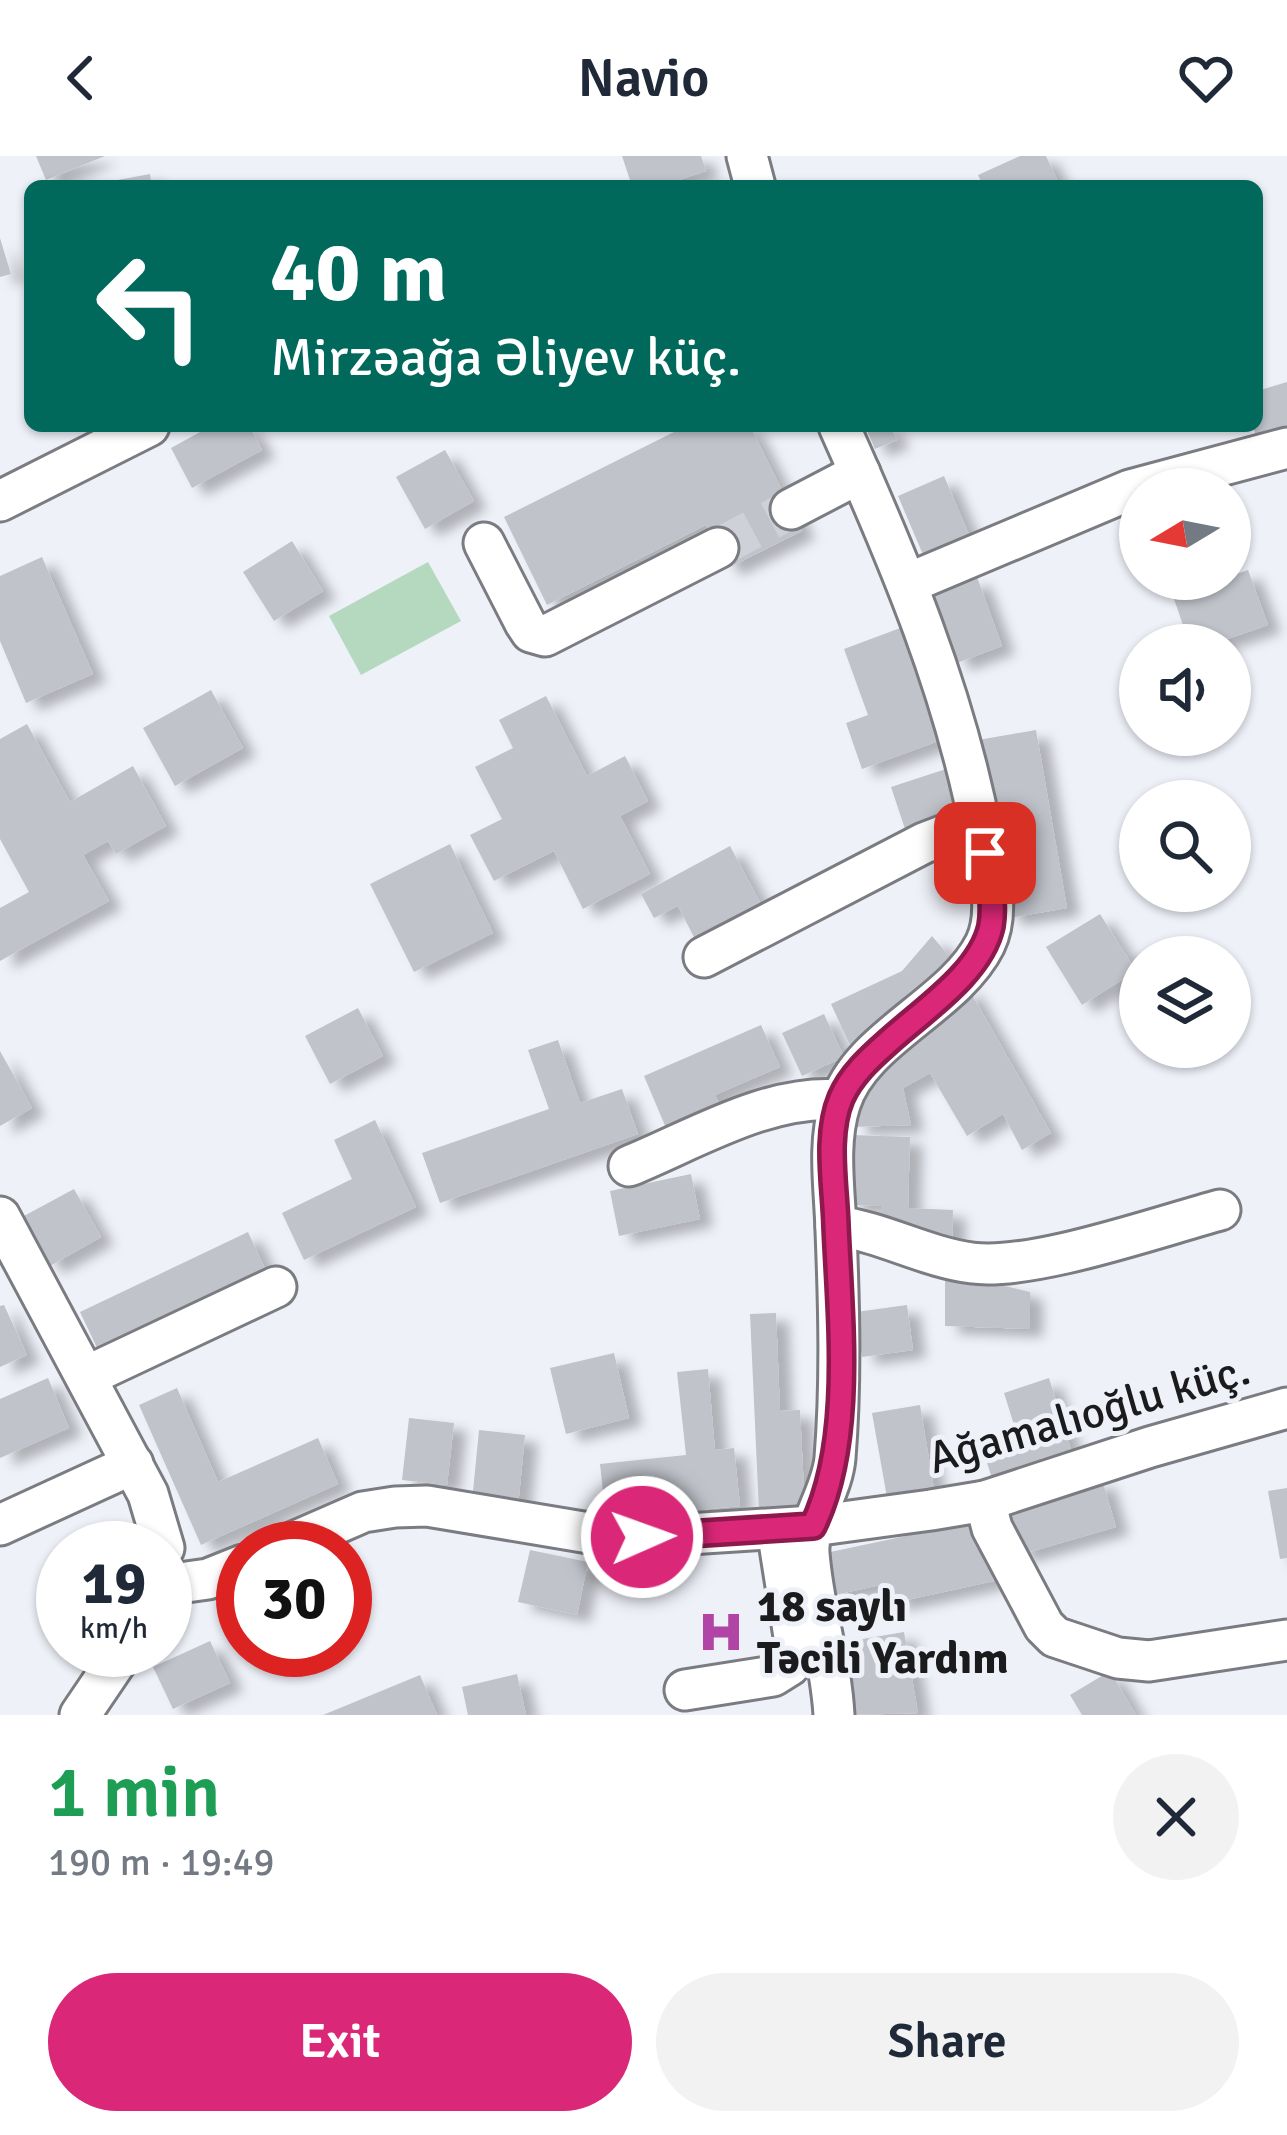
<!DOCTYPE html>
<html lang="en">
<head>
<meta charset="utf-8">
<style>
  :root { --surface:#fff; --page:#f2f2f3; --text:#1f2937; --muted:#747a83; --accent:#db2777 }
  body { margin:0; font-family:Signika,sans-serif; background:var(--page); color:var(--text); height:100vh; display:flex; flex-direction:column; font-size:45px; white-space:nowrap }
  * { box-sizing:border-box; margin:0 }
  p { font-size:39px; color:var(--muted) }
  .icon { flex:none; width:66px; height:66px; fill:none; stroke:currentColor; stroke-width:2; stroke-linecap:round; stroke-linejoin:round }
  .map { position:relative; height:1559px; overflow:hidden }
  .drawer { display:flex; flex-direction:column; background:var(--surface); flex:1 }
  .drawer>* { flex:none }
  .banner { position:absolute; left:24px; top:24px; width:1239px; height:252px; border-radius:18px; box-shadow:0 3px 9px #0004; background:#00695c; color:#fff; overflow:hidden }
  .needle { width:78px; rotate:260deg }
  .fabs { position:absolute; left:1119px; top:312px; display:grid; gap:24px }
  .fabs a { display:grid; place-items:center; width:132px; height:132px; border-radius:50%; background:var(--surface); box-shadow:0 3px 9px #0004; font-size:60px }
  .speed { position:absolute; left:36px; top:1365px; display:flex; gap:24px; font-size:60px; font-weight:700; text-align:center }
  .speed>* { display:grid; place-content:center; width:156px; height:156px; border-radius:50%; background:var(--surface); box-shadow:0 3px 9px #0004; line-height:1 }
  .speed small { font-size:30px; font-weight:400 }
  .speed .limit { border:18px solid #d22; background:#fff; color:#111 }
  .pin { position:absolute; display:grid; place-items:center; width:102px; height:102px; color:#fff; margin:-51px; border-radius:24px; box-shadow:0 6px 18px #0006 }
  .me { position:absolute; width:132px; margin:-66px; rotate:88deg; stroke-linejoin:round; filter:drop-shadow(0 0 9px #0008) }
  .turn { display:flex; align-items:center; gap:42px; height:252px; padding:0 48px; font-size:54px }
  .turn .icon { width:156px; height:156px; stroke-width:2.5 }
  .turn b { display:block; font-size:84px; line-height:102px }
  .round { display:grid; place-items:center; flex:none; width:126px; height:126px; border-radius:63px; background:var(--page) }
  .headline { display:flex; align-items:center; justify-content:space-between; height:204px; padding:0 48px }
  h1 { font-size:72px; font-weight:600; line-height:90px; color:#1e9e55 }
  .action { display:flex; gap:24px; margin-top:auto; padding:24px 48px }
  .action a { flex:1; height:138px; border-radius:72px; background:var(--accent); color:#fff; font-size:48px; font-weight:600; line-height:138px; text-align:center }
  .action a+a { background:var(--page); color:var(--text) }
  header { display:flex; justify-content:space-between; align-items:center; height:156px; padding:0 48px; background:var(--surface); font-size:54px; font-weight:600 }
  .map>svg:first-child { display:block }
  .green { fill:#b5d9be }
  .building { fill:#c0c3ca; filter:url(#shadow) }
  .lines { fill:none; stroke-linecap:round; stroke-linejoin:round }
  .minor-tunnel { stroke:#cfd1d8; stroke-width:39; stroke-dasharray:39 20; stroke-linecap:butt }
  .minor-casing { stroke:#7a7c82; stroke-width:45 }
  .minor { stroke:#fff; stroke-width:39 }
  .route-casing { stroke:#8e194d; stroke-width:30 }
  .route { stroke:#db2777; stroke-width:21 }
  .labels { text-anchor:middle; dominant-baseline:central; stroke-width:10; stroke-linejoin:round; paint-order:stroke }
  .street-label { font-size:45px; fill:#1b1b1e; stroke:#eff1f9 }
  .poi-label { font-size:45px; font-weight:bold; fill:#1b1b1e; stroke:#eff1f9; text-anchor:start }
</style>
</head>
<body>
<header><svg class="icon" aria-label="back" viewBox="0 0 24 24"><path d="M15 5l-7 7 7 7"/></svg>Navio<svg class="icon" aria-label="heart" viewBox="0 0 24 24"><path d="M12 20l-8-8c-3-5 5-10 8-4 3-6 11-1 8 4z"/></svg></header>
<div class="map">
<svg width="1287" height="1559" viewBox="0 0 1287 1559">
  <defs>
    <filter id="shadow"><feDropShadow dx="13" dy="8" stdDeviation="6" flood-color="#0004"/></filter>
  </defs>
  <rect width="100%" height="100%" fill="#eff1f9"/>
  <path class="green" d="M428,406l33,59 -100,54 -32,-59z"/>
  <g class="building">
    <path d="M36,0h69l-59,24z"/>
    <path d="M622,0h79l5,15 -45,15h-29z"/>
    <path d="M1020,0h26l14,30h-77l-5,-11z"/>
    <path d="M150,18l2,12h-56v-2z"/>
    <path d="M0,82l11,36 -11,3z"/>
    <path d="M1287,226v50l-30,9 -4,-15h4v-35z"/>
    <path d="M211,270h38l13,24 -70,38 -21,-40z"/>
    <path d="M686,270h64l52,105 -74,37 -22,-43 -159,80 -43,-88z"/>
    <path d="M865,270h25l7,14 -22,9z"/>
    <path d="M445,294l29,51 -49,28 -29,-52z"/>
    <path d="M944,320l26,61 -46,20 -26,-61z"/>
    <path d="M292,385l31,50 -49,30 -31,-49z"/>
    <path d="M42,401l51,117 -67,29 -26,-62v-65z"/>
    <path d="M1248,414l20,55 -58,20h-20l-23,-66h41l1,5z"/>
    <path d="M977,421l25,69 -45,17 -26,-69z"/>
    <path d="M903,471l41,112 -82,30 -16,-46 22,-8 -24,-66z"/>
    <path d="M211,534l32,58 -68,38 -32,-58z"/>
    <path d="M546,540l41,80 38,-20 23,45 -28,15 30,58 -67,35 -29,-58 -60,30 -24,-46 32,-16 -27,-52 38,-19 -14,-28z"/>
    <path d="M27,568l43,78 63,-36 33,60 -50,28 -8,-13 -25,14 26,46 -109,60v-53l29,-16 -29,-53v-100z"/>
    <path d="M1036,574l31,178 -58,10 -31,-178z"/>
    <path d="M952,611l16,50 -60,21 -17,-51z"/>
    <path d="M450,688l43,89 -79,39 -44,-88z"/>
    <path d="M730,690l34,64 -66,35 -20,-39 -24,12 -13,-24z"/>
    <path d="M1100,758l36,57 -54,34 -36,-58z"/>
    <path d="M932,780l23,27 -102,89 -22,-48 71,-33z"/>
    <path d="M967,830l84,147 -29,17 -19,-36 -36,22 -37,-63 -27,15 8,37 -58,2 5,-34z"/>
    <path d="M358,852l25,48 -53,28 -25,-48z"/>
    <path d="M824,858l20,43 -42,19 -20,-43z"/>
    <path d="M761,869l19,42 -65,28 8,17 -54,23 -25,-59z"/>
    <path d="M558,884l22,63 42,-14 16,45 -198,69 -18,-50 127,-44 -21,-59z"/>
    <path d="M0,895l32,57 -32,18z"/>
    <path d="M375,964l41,87 -112,53 -22,-47 70,-34 -18,-39z"/>
    <path d="M852,979l58,2 -2,71 45,2 -1,39 -71,-22v-21l-33,-1z"/>
    <path d="M691,1018l9,45 -81,17 -9,-45z"/>
    <path d="M74,1033l27,48 -51,29 -28,-49z"/>
    <path d="M248,1076l20,43 -168,79 -20,-42z"/>
    <path d="M945,1116l85,20v37l-85,-3z"/>
    <path d="M4,1149l23,50 -27,12v-61z"/>
    <path d="M907,1149l6,45 -51,7 -6,-45z"/>
    <path d="M776,1157l4,98 20,-1 5,101 -46,2 -9,-199z"/>
    <path d="M614,1197l15,65 -63,16 -16,-66z"/>
    <path d="M708,1213l7,81 19,-2 6,58 -134,13 -6,-55 86,-9 -9,-83z"/>
    <path d="M48,1222l21,50 -69,30v-59z"/>
    <path d="M1049,1222l25,82 -80,25 -14,-45 35,-12 -11,-35z"/>
    <path d="M177,1232l41,94 100,-44 20,46 -137,61 -62,-140z"/>
    <path d="M920,1249l15,90 -47,8 -16,-90z"/>
    <path d="M409,1262l45,5 -7,62 -45,-5z"/>
    <path d="M479,1274l46,5 -7,71 -46,-5z"/>
    <path d="M1102,1323l14,48 -97,28 -14,-48z"/>
    <path d="M1287,1332v70l-7,1 -12,-68z"/>
    <path d="M981,1364l13,61 -101,22 -4,-20 -59,13 -9,-42z"/>
    <path d="M530,1394l58,12 -11,53 -59,-13z"/>
    <path d="M243,1434v57l-22,-48z"/>
    <path d="M904,1476l14,81 -67,2 -12,-72z"/>
    <path d="M210,1485l20,42 -57,26 -20,-42z"/>
    <path d="M1110,1515l26,44h-54l-12,-20z"/>
    <path d="M517,1518l9,41h-58l-6,-28z"/>
    <path d="M420,1519l17,40h-114z"/>
  </g>
  <g class="lines">
    <path class="minor-tunnel" d="M718,392l73,-39"/>
    <g class="minor-casing">
      <g id="minor">
        <path d="M747,0l8,30"/>
        <path d="M0,345l149,-75"/>
        <path d="M791,353l69,-36"/>
        <path d="M484,387l41,80 6,9 14,4 173,-88"/>
        <path d="M909,427l221,-93 157,-42"/>
        <path d="M704,801l220,-114 55,-21"/>
        <path d="M629,1010c66,-27 139,-72 211,-66"/>
        <path d="M0,1061l148,277 16,54"/>
        <path d="M836,1070c47,6 89,31 136,37 60,8 185,-36 248,-53"/>
        <path d="M87,1220l189,-89"/>
        <path d="M985,1345l7,27 52,98 11,11 63,21 31,3 138,-21"/>
        <path d="M0,1369l133,-61"/>
        <path d="M280,1392l83,-36 32,-5 32,-1 174,29 41,2 171,-11 118,-16 54,-9 165,-54 137,-39"/>
        <path d="M165,1429l43,-6 35,-14"/>
        <path d="M685,1534l88,-14 16,-10 6,-23 -18,-114"/>
        <path d="M80,1559l44,-65"/>
        <path d="M834,1559c-3,-55 -21,-107 -25,-162 -2,-32 23,-61 26,-95 6,-75 4,-151 1,-227 -1,-41 -9,-86 4,-127 20,-66 114,-98 145,-160 16,-33 3,-73 -3,-107 -27,-145 -83,-277 -143,-411"/>
      </g>
    </g>
    <use href="#minor" class="minor"/>
  </g>
  <g class="lines">
    <g class="route-casing">
      <path id="route" d="M642,1381l171,-11c41,-85 27,-207 23,-300 -1,-40 -11,-90 5,-128 10,-23 29,-40 47,-56 34,-31 93,-69 103,-116 4,-24 -2,-49 -6,-73"/>
    </g>
    <use href="#route" class="route"/>
  </g>
  <defs>
    <g id="hospital-bare" transform="scale(3.6)"><path d="M-5-5h3v3.5h4V-5h3V5h-3V1.5h-4V5h-3Z" fill="#b145a6" stroke="#eff1f9" stroke-width="2.5" paint-order="stroke"/></g>
  </defs>
  <g fill-rule="evenodd">
    <use href="#hospital-bare" x="721" y="1476"/>
  </g>
  <g class="labels">
    <g class="street-label">
      <text transform="translate(1089 1258) rotate(-16)">Ağamalıoğlu küç.</text>
    </g>
    <g class="poi-label">
      <text x="757" y="1450">18 saylı<tspan x="757" dy="52">Təcili Yardım</tspan></text>
    </g>
  </g>
</svg>
<div class="fabs">
<a><svg class="needle" viewBox="-14 -14 28 28"><path d="M0-13l5 13h-10z" fill="#e53935"/><path d="M0 13l5-13h-10z" fill="#747a83"/></svg></a>
<a><svg class="icon" aria-label="sound" viewBox="0 0 24 24"><path d="M4 9h4l5-4v14l-5-4H4zM17 9q2 3 0 6"/></svg></a>
<a><svg class="icon" aria-label="search" viewBox="0 0 24 24"><circle cx="10" cy="10" r="6"/><path d="M15 15l6 6"/></svg></a>
<a><svg class="icon" aria-label="layers" viewBox="0 0 24 24"><path d="M12 4l9 5-9 5-9-5zM3 14l9 5 9-5"/></svg></a>
</div>
<div class="speed"><div>19<small>km/h</small></div><div class="limit">30</div></div>
<div class="pin" style="left:985px;top:697px;background:#d93025"><svg class="icon" aria-label="arrive" viewBox="0 0 24 24"><path d="M6 21V4h12l-3 4 3 4H6"/></svg></div>
<svg class="me" style="left:642px;top:1381px" viewBox="-20 -20 40 40"><circle r="17" fill="#db2777" stroke="#fff" stroke-width="3"/><path d="M0-11L8 9 0 5-8 9z" fill="#fff"/></svg>
<div class="banner">
<div class="turn"><svg class="icon" aria-label="left" viewBox="0 0 24 24"><path d="M17 20v-9H6M10 6l-5 5 5 5"/></svg><div><b>40 m</b>Mirzəağa Əliyev küç.</div></div>
</div>
</div>
<section class="drawer">
<div class="headline"><div><h1>1 min</h1><p>190 m · 19:49</p></div><a class="round"><svg class="icon" aria-label="close" viewBox="0 0 24 24"><path d="M6 6l12 12M18 6L6 18"/></svg></a></div>
<div class="action"><a>Exit</a><a>Share</a></div>
</section>
</body>
</html>
